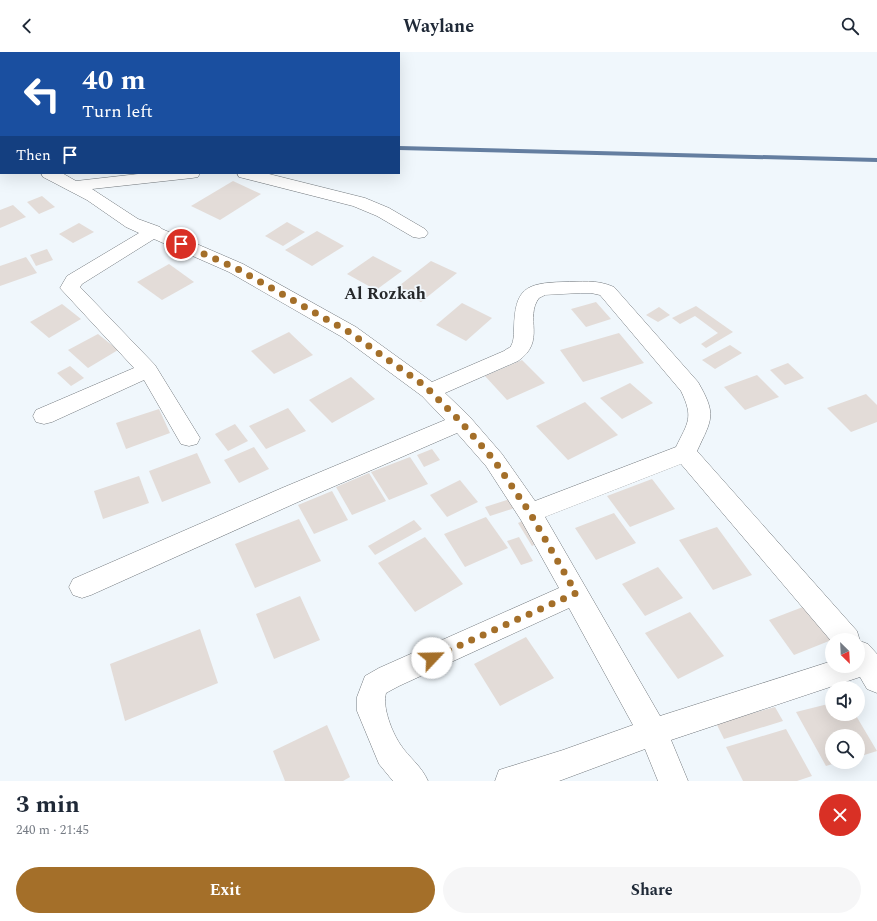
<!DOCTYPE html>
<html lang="en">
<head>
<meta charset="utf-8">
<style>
  :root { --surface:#fff; --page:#f6f6f7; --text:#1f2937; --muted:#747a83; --accent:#a46f29 }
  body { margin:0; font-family:Spectral,serif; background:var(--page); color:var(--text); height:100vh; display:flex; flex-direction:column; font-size:15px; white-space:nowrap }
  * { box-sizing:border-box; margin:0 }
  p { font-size:13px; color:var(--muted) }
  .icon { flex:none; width:22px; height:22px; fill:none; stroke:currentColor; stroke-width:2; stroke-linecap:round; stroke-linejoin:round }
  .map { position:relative; height:729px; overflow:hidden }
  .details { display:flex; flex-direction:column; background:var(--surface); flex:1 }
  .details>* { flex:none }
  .banner { position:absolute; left:0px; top:0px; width:400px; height:122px; box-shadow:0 4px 16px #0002; background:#1a4fa0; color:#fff; overflow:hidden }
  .needle { width:26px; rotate:156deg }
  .tools { position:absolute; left:825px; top:581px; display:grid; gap:8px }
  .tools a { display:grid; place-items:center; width:40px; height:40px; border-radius:50%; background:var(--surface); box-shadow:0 4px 16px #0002; font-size:20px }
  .pin { position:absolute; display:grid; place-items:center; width:34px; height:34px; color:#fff; margin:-17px; border:2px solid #fff; border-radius:50%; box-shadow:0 1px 4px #0007 }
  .me { position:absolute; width:44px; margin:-22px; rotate:66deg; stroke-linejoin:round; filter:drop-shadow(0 0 3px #0008) }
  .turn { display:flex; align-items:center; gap:14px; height:84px; padding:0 16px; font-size:18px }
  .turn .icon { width:52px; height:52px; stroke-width:2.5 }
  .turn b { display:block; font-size:28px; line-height:34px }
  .then { display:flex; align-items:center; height:38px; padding:0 16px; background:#0003; gap:8px; font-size:15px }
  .round { display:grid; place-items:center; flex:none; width:42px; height:42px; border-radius:21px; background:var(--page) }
  .head { display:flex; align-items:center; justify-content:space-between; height:68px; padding:0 16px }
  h1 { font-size:24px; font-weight:700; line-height:30px }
  .button { display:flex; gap:8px; margin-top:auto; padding:8px 16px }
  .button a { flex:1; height:46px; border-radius:24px; background:var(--accent); color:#fff; font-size:16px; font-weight:700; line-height:46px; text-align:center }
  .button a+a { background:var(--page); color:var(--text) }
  header { display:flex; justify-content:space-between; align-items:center; height:52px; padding:0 16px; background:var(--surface); font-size:18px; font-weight:700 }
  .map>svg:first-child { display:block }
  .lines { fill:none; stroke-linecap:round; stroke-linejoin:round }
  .stream { fill:#647ea0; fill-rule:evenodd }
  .building { fill:#e3dcd8 }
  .minor-casing { stroke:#73797e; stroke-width:1 }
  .minor { fill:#fff; fill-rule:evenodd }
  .route { stroke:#a46f29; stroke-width:7; stroke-dasharray:0 12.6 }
  .labels { text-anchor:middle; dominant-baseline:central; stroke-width:3.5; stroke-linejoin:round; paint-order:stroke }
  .district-label { font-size:17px; font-weight:bold; fill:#26282a; stroke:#f0f7fc }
</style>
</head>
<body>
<header><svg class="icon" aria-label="back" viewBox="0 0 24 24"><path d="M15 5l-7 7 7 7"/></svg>Waylane<svg class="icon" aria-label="search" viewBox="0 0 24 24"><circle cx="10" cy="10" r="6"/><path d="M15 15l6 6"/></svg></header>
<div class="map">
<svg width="877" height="729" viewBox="0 0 877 729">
  <rect width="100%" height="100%" fill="#f0f7fc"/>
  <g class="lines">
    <g class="stream">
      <path d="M184,0h5l-5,1z"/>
      <path d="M399,94l478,12v4l-478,-12z"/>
    </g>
  </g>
  <g class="building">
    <path d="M233,129l28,13 -41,26 -29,-14z"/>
    <path d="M42,144l13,11 -16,7 -12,-12z"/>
    <path d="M13,153l13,12 -26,11v-18z"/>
    <path d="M287,170l18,10 -22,14 -18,-10z"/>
    <path d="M79,171l15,9 -21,11 -14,-9z"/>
    <path d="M317,179l27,15 -32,20 -27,-16z"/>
    <path d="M47,197l6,11 -17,6 -6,-11z"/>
    <path d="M373,204l29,15 -26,19 -29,-16z"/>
    <path d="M26,205l11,16 -37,13v-20z"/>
    <path d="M431,209l26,12 -36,29 -26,-13z"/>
    <path d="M169,212l25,18 -32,18 -25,-18z"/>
    <path d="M596,250l15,17 -25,8 -15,-18z"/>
    <path d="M462,251l30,15 -26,23 -30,-16z"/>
    <path d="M62,252l19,15 -32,19 -19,-16z"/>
    <path d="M696,254l37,26 -27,16 -5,-4 17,-11 -23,-17 -15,8 -8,-6z"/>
    <path d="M659,255l11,8 -12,7 -12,-7z"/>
    <path d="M289,280l24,23 -39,19 -23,-23z"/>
    <path d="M619,281l25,30 -61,19 -23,-32z"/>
    <path d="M98,282l20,16 -30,18 -20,-18z"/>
    <path d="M730,293l12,8 -27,16 -13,-9z"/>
    <path d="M522,308l23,23 -38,17 -22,-24z"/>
    <path d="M788,311l16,15 -19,7 -15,-15z"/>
    <path d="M70,314l14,12 -13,8 -14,-13z"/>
    <path d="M757,323l22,22 -34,13 -21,-23z"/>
    <path d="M351,325l24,22 -43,24 -23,-23z"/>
    <path d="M630,331l23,20 -31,16 -22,-21z"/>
    <path d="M866,342l11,11v17l-26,10 -24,-24z"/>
    <path d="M585,350l33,33 -50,25 -32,-34z"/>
    <path d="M288,356l18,23 -40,18 -17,-23z"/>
    <path d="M159,357l11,24 -44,16 -10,-26z"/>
    <path d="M235,372l13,17 -20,10 -13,-17z"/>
    <path d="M254,395l15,22 -30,14 -15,-23z"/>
    <path d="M432,397l8,11 -16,7 -7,-12z"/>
    <path d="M197,401l14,30 -49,19 -13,-31z"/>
    <path d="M410,405l18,27 -39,16 -18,-28z"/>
    <path d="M369,421l17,28 -34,14 -16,-28z"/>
    <path d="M139,424l10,27 -46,16 -9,-28z"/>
    <path d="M652,427l23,30 -45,18 -23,-31z"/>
    <path d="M460,428l18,22 -31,15 -17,-22z"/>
    <path d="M332,439l16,29 -34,14 -16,-29z"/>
    <path d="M513,446l5,9 -28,9 -5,-9z"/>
    <path d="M614,461l22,30 -40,17 -21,-32z"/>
    <path d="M486,465l22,31 -43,19 -21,-33z"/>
    <path d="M529,466l14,23 -11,5 -14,-23z"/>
    <path d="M299,467l22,42 -66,27 -20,-44z"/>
    <path d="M414,468l8,9 -47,26 -7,-9z"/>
    <path d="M717,475l35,48 -39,15 -34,-50z"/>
    <path d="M425,485l38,47 -48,28 -37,-49z"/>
    <path d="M519,485l14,24 -12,4 -14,-24z"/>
    <path d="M658,515l25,31 -38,18 -23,-32z"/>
    <path d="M300,544l20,44 -46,19 -18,-45z"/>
    <path d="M808,553l26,34 -40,16 -25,-35z"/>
    <path d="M690,560l34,44 -46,23 -33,-46z"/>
    <path d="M200,577l18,54 -93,38 -15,-57z"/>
    <path d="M526,585l28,41 -54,28 -26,-42z"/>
    <path d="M832,651v11h23l22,37 -19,6v-21h-26v26h7l-13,4 -30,-54z"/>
    <path d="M775,655l8,14 -59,18 -8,-16z"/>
    <path d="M327,673l23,52 -7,4h-58l-12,-30z"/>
    <path d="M786,677l26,47 -15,5h-54l-17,-34z"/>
  </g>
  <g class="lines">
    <g class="minor-casing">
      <g id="minor">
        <path d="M0,78l1,1v10l-1,-1z"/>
        <path d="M41,121h21l14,8 71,-8h53l-2,4 -6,1 -100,11 46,30 22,8 2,2 81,35 113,63 76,55 72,-31c2,-2 6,-3 7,-5 3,-5 3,-13 3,-18 1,-39 11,-45 49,-46 18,0 33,-3 51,5l84,95c19,33 14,37 -1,69l160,180 3,10 8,3 9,10v39l-10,-4 -7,-12 -189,63 17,41h-30l-13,-32 -86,32h-64l4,-11 64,-20 70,-25 -64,-117 -170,78 -13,7c-4,14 6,39 14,51 9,14 21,21 28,37h-35l-14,-17 -22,-53v-14l8,-21 14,-8 180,-80 -38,-68 -35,-54 -29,-33 -159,69 -207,93 -9,3 -9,-3 -4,-8 4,-8 209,-91 163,-68 -23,-24 -80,-59 -113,-65 -75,-33 -72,45 -2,3 75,78 45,73 -3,6 -8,2 -8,-2 -37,-64 -92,42 -8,2 -8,-2 -3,-6 3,-6 98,-42 -74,-80 7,-12 72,-43 -13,-6 -39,-27 -44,-23zM581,241h10l9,2 81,96c13,27 7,31 -5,56l-141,54 -33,-47 -33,-38 -24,-23 73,-32c29,-20 6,-43 21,-63l6,-3zM681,412l151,178v-2h26v26h-26v-5l-172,55 -115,-199z"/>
        <path d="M237,121h28l100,25 24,10 36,21 3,4 -3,4 -6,1 -6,-1 -36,-21 -24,-10 -114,-29z"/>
      </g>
    </g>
    <use href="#minor" class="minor"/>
  </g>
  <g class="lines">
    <path class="route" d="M181,192l55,24 113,64 76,54 36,36 33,38 36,53 46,80 -144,65"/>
  </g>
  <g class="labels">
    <g class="district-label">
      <text x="385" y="242">Al Rozkah</text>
    </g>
  </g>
</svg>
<div class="tools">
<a><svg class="needle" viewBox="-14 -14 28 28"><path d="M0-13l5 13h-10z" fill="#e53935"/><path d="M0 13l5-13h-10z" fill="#747a83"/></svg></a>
<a><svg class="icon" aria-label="sound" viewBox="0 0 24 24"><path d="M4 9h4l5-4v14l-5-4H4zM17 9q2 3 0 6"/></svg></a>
<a><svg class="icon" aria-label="search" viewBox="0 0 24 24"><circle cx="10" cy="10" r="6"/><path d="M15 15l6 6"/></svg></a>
</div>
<div class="pin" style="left:181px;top:192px;background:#d93025"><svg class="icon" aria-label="arrive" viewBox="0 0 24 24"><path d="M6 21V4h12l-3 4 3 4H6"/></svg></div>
<svg class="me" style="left:432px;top:606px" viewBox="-20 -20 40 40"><circle r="19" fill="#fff"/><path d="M0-13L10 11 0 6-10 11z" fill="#a46f29"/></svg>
<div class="banner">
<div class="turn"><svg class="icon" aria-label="left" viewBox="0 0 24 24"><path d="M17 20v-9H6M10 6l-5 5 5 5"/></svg><div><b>40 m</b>Turn left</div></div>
<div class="then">Then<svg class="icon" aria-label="arrive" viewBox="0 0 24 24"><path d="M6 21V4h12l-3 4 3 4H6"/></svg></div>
</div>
</div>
<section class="details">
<div class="head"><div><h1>3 min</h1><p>240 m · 21:45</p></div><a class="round" style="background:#d93025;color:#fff"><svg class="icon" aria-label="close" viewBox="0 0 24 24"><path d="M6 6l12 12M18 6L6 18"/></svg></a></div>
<div class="button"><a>Exit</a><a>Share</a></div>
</section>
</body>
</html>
